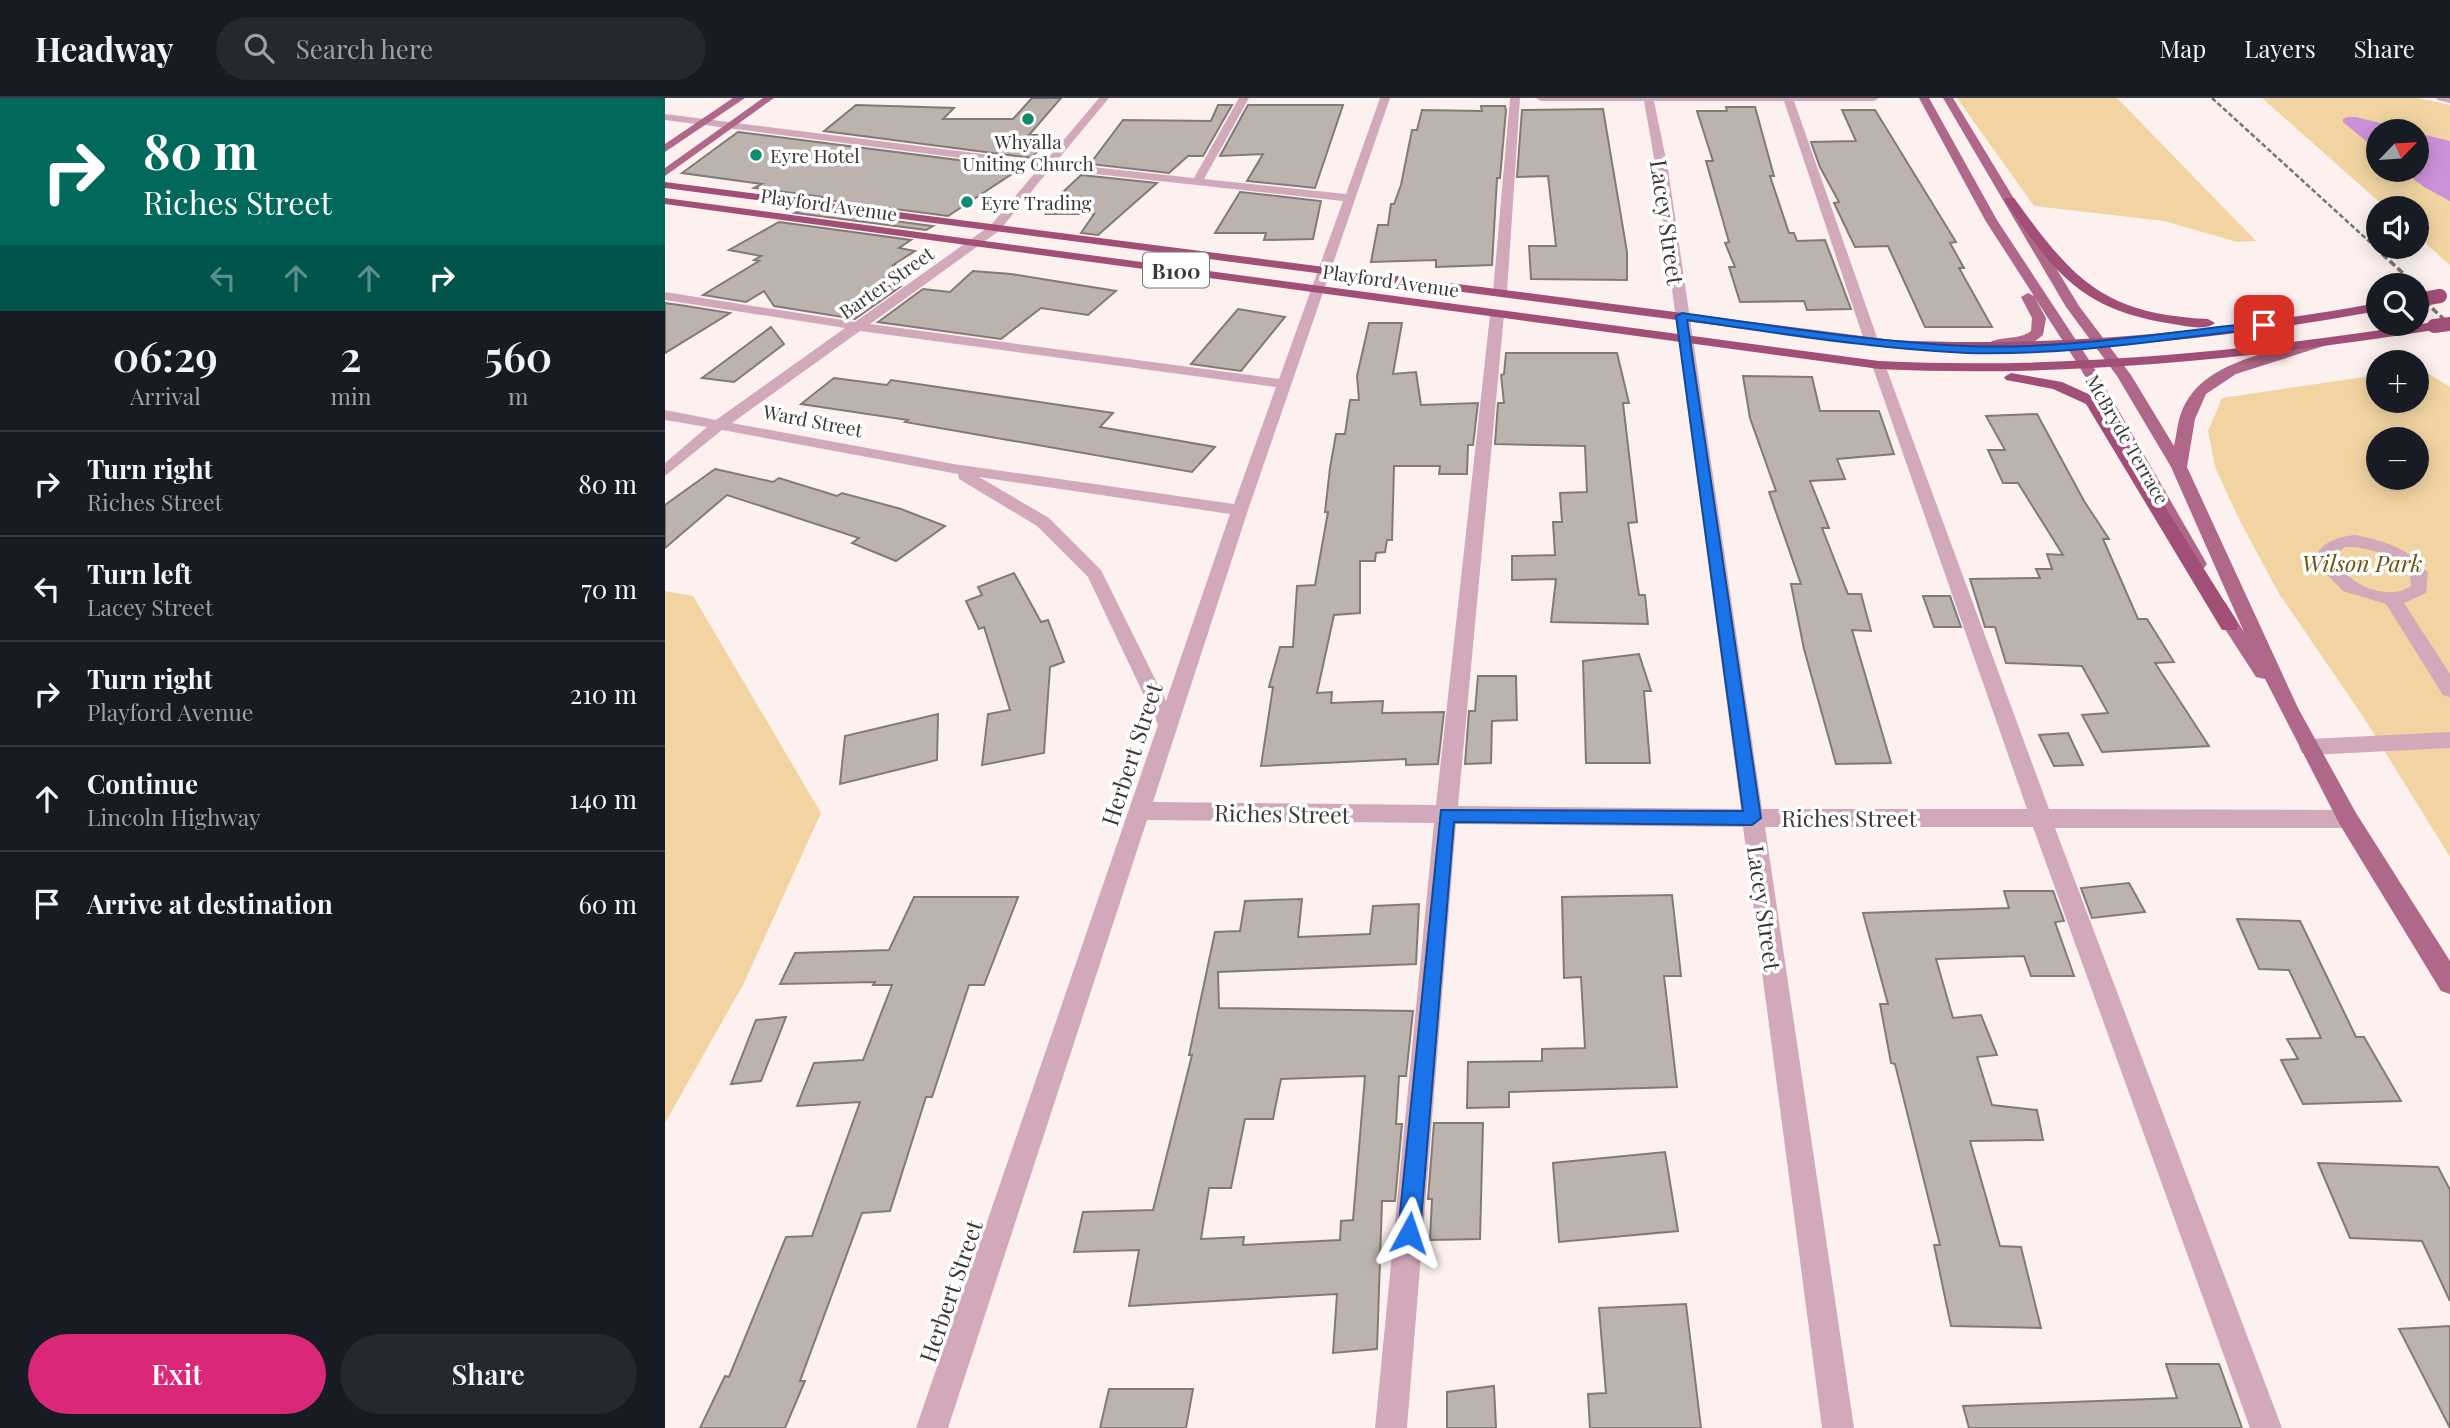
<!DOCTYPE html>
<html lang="en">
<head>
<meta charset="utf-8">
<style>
  :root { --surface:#171b24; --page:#242831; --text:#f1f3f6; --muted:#9ea1a6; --line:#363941; --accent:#db2777 }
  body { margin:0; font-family:"Playfair Display",serif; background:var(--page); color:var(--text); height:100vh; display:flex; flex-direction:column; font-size:26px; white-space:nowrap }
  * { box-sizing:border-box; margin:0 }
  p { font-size:23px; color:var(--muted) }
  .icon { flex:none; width:38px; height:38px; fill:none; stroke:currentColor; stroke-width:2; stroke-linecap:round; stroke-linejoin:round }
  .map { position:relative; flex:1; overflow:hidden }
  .drawer { display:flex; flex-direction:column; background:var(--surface); width:665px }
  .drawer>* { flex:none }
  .guide { background:#00695c; color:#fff; overflow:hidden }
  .needle { width:46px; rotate:65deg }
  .buttons { position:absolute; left:1701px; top:21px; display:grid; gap:14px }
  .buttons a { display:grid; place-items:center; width:63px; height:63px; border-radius:50%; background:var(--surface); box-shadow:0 4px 18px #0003; font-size:35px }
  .pin { position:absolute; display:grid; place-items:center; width:60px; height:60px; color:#fff; margin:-30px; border-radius:14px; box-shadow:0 4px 10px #0006 }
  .me { position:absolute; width:77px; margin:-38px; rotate:5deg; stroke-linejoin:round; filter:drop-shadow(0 0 5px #0008) }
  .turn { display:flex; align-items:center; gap:24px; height:147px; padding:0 28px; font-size:32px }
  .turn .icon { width:91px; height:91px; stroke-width:2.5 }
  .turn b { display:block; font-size:49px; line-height:60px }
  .lanes { display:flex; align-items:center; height:66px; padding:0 28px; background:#0003; justify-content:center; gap:35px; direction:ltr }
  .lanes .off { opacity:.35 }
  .eta { display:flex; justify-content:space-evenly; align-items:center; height:119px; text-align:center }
  .eta b { font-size:42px; font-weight:600; line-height:49px }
  .button { display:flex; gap:14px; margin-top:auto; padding:14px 28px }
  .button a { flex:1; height:80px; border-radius:42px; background:var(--accent); color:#fff; font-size:28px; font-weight:600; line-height:80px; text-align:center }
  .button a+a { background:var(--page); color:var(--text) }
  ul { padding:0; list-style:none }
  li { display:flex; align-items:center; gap:21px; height:105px; padding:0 28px; border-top:2px solid var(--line) }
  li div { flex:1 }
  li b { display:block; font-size:26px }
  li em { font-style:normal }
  header { display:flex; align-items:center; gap:42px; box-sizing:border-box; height:98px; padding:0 35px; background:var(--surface); border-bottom:2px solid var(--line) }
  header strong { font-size:33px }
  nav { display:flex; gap:38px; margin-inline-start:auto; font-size:24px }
  .search { width:490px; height:63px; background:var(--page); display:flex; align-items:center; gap:18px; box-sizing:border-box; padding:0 24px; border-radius:38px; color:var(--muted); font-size:26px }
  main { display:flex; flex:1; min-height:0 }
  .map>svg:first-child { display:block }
  .green { fill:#f1d4a2; fill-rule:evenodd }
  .water { fill:#cd91d7 }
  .building { fill:#bdb3ae; stroke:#827a75; stroke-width:2; fill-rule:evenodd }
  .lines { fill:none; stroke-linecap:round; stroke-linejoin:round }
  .minor { fill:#d2a9ba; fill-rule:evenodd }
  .major { fill:#af6889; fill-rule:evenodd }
  .highway { fill:#a14f77; fill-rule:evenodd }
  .rail-far1 { stroke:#7a7373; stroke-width:2.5; stroke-dasharray:5 2.5; stroke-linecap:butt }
  .rail { stroke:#7a7373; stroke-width:3.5; stroke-dasharray:7 3.5; stroke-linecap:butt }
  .highway-bridge { stroke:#a14f77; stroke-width:14 }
  .route { fill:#1a73e8; stroke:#114b97; stroke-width:2 }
  .poi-dot { fill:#0d8b6f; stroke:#fff; stroke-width:2.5 }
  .labels { text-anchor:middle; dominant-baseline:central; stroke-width:7; stroke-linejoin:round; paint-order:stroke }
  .far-poi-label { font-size:19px; fill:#3d3838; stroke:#fff; text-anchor:start }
  .far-street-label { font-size:19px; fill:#3d3838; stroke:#fff }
  .shield { fill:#fff; stroke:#777474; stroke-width:2 }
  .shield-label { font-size:21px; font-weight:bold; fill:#3d3838 }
  .street-label { font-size:23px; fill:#3d3838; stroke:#fff }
  .park-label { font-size:23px; font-style:italic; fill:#6f500c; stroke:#fff }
</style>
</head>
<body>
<header>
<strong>Headway</strong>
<div class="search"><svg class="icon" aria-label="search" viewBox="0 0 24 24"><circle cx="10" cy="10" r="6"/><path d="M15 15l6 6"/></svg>Search here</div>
<nav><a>Map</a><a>Layers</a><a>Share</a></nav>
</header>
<main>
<section class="drawer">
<div class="guide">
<div class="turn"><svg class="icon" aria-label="right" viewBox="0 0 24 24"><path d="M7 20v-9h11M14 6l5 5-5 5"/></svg><div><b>80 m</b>Riches Street</div></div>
<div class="lanes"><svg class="icon off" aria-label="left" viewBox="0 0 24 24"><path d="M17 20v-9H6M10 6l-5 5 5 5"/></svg><svg class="icon off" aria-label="ahead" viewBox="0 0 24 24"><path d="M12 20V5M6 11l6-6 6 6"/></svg><svg class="icon off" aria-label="ahead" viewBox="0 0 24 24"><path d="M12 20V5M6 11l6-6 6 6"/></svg><svg class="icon" aria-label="right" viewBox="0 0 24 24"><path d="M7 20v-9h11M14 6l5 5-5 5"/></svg></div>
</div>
<div class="eta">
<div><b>06:29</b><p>Arrival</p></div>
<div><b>2</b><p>min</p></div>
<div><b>560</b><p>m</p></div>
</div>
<ul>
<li><svg class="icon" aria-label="right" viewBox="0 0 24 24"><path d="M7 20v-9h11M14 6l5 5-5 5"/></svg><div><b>Turn right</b><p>Riches Street</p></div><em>80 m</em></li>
<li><svg class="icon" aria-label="left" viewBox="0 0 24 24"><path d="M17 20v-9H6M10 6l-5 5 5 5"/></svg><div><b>Turn left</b><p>Lacey Street</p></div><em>70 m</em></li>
<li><svg class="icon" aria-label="right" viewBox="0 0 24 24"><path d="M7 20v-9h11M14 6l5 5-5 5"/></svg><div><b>Turn right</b><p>Playford Avenue</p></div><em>210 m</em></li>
<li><svg class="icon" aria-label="ahead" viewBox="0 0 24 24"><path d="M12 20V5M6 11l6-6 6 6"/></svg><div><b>Continue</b><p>Lincoln Highway</p></div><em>140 m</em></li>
<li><svg class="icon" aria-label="arrive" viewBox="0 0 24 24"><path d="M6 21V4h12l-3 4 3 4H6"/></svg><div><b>Arrive at destination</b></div><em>60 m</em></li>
</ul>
<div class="button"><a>Exit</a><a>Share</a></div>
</section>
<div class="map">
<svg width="1785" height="1330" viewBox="0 0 1785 1330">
  <rect width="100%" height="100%" fill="#fdf1f0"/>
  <g class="green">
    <path d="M1292,0h160l139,143 -19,1 -73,-21 -130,-15z"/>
    <path d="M1597,0h156l32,7v160l-33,-29v-28h-31zM1713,33h39v39h-39z"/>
    <path d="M1761,274l24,15v470l-86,-139 -86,-126 -39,-73 -24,-52 -7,-36 14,-33 156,-23v26h39v-28zM1713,341h39v39h-39z"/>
    <path d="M0,493l28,5 128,217 -77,170 -79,140z"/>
  </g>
  <g class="water">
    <path d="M1683,19h8l55,14h-33v20l-35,-29v-3z"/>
    <path d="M1752,35l33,8v60l-26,-14 -22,-17h15z"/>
  </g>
  <g class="building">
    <path d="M367,0h29l-32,37h10l-5,6h11l-13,17 -208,-27 32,-26 98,3 -11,11h70z"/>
    <path d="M553,7h14l-29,51h-15l-19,17 -79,-9 33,-44 88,1z"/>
    <path d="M583,7h95l-28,83 -68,-7 16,-27 -43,2z"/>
    <path d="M816,8h24l1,4 -6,68h-3l-5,87 -56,2v-7l-65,2 7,-37h10l3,-21h3l7,-19 11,-55h5l5,-20 60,1z"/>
    <path d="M1061,9h29l19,69h-4l19,57h5l3,8 28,-1 26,69 -44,1 -3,-9 -64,1 -11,-35h6l-10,-24 4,-1 -23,-81h7l-16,-50h30z"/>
    <path d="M938,11l24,143v28l-96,-1 -2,-33h27l-8,-70 -31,1 5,-67z"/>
    <path d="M1177,12h33l81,132 -6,1 14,25h-5l33,59h-67l-37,-81 -33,1 -21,-44 5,-1 -19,-35 -9,-25 45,-1z"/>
    <path d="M73,34l283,36 -73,48 -129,-17 4,-2 -69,-9 8,-4 -80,-11z"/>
    <path d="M416,77l76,8 -59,52 -17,-2 13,-19h-48l16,-21z"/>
    <path d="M575,94l81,9 -8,38 -49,1 2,-7h-51z"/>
    <path d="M138,111l130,17 -7,4 -131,-17z"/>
    <path d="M114,124l132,18 -12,8 16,3 -22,14 9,1 -27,19 25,2 -45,32 -81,-13 -10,-15 -18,11 -43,-7 56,-34 -5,-1 7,-4 -32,-6z"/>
    <path d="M308,173l38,3 105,17 -28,24 -47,-7 -40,31 -123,-17 45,-33 27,3z"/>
    <path d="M0,205l21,3 44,7 -65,40z"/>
    <path d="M573,211l47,8 -44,54 -50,-7z"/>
    <path d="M704,225h33l-9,51 23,-2 5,33 57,-2 -5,42h-5l-1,29h-28l1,-8h-46l-2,74h-5l-2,12 -9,1 -1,8h-15v52l-26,2 -17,78 15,-1 -1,11 52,-2 -1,12 62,-1 -6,52 -32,1v-6l-145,7 12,-79h-4l11,-40h13l4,-61 18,-1 13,-73h-3l5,-44 6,-34h9l5,-34h9l-2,-24z"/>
    <path d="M106,229l13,17 -50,38 -32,-4z"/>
    <path d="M841,255h111l12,50h-6l14,119 -9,1 11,72h6l3,29 -97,-2 5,-43 -44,1v-24l43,-1 -2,-33h9l-2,-29 27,-1 -2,-46 -90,-2 3,-41h6l-3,-28 3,-1z"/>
    <path d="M1078,278l69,1 8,34h59l15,43 -57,5 8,20 -35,2 19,47h-7l26,66h13l10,37 -19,-1 39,133 -55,1 -32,-115 -13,-65h10l-32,-92 7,-1 -26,-73z"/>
    <path d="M169,280l53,7 4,-5 222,33 -13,14 115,20 -23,25 -287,-50 3,-2 -107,-16z"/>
    <path d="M1372,316l47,87 25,38h-6l35,80h9l27,43 -19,1 54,83 -107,6 -20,-37 26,-2 -26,-47 -76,-3 -11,-36h-10l-15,-48 70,-1 -4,-9h16l-5,-15 16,1 -45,-72h-15l-15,-33h17l-19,-34z"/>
    <path d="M50,371l58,13 6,-4 58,18 5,-3 59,16 44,17 -49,35 -44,-18 7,-5 -132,-43 -62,53v-43z"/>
    <path d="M349,475l27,49 7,-2 16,42 -14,5 -6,86 -62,12 6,-51 22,-4 -26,-83 -5,2 -13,-28 16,-6 -4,-8z"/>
    <path d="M1258,498h27l11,31h-27z"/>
    <path d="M974,556l12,37h-7l6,72h-64l-3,-102z"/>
    <path d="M813,578h38l1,44 -25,1 -1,42 -26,1 4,-53h6z"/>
    <path d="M273,616l-1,46 -97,24 5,-48z"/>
    <path d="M1403,635l15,32 -29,1 -15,-31z"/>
    <path d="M1464,785l16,29 -53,6 -11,-30z"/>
    <path d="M1339,793h49l11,30 -9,1 19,54h-43l-7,-20 -88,3 17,59 28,-3 16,40 -20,2 15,48 45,5 6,30 -73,1 30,105 21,1 20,81 -90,-2 -17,-81h6l-45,-181 -4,-1 -11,-59h8l-25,-91 146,-5z"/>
    <path d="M1007,797l9,81h-17l13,111 -168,5v15l-42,1 1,-46 74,-1v-12l43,-1 -4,-71 -17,1 -2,-81z"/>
    <path d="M249,799h104l-34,88h-15l-37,112h-6l-36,114 -28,2 -62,168h5l-20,47h-85l25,-52 4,1 57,-140 26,-1 48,-134 -63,4 17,-43 49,-3 29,-75h-19l2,-3 -95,2 15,-31 94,-3z"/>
    <path d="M637,801l-4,38 72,-3 3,-28 46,-2 -3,60 -198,8 1,36 194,3 -7,65h-7l-3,48h6l-7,77h-13l-5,148 -44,4 4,-59 -208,12 10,-56 -65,2 9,-40 70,-2 39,-155h-3l26,-123 25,-1 5,-30zM700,978l-12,144 -12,1 -1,19 -97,5 1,-8 -43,2 8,-51h22l14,-69h28l8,-40z"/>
    <path d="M1572,821l63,2 56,116h8l37,64 -98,3 -22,-44 17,-1 -11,-20 34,-1 -32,-68 -30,-1z"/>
    <path d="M121,919l-25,64 -30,3 25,-64z"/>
    <path d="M769,1025h49l-3,116 -50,1 2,-41h-4z"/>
    <path d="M1000,1054l13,79 -119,11 -6,-79z"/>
    <path d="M1653,1065l120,4 12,23v111l-28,-60 -72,-3z"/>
    <path d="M1021,1206l15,124h-111l-2,-34 18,-1 -7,-85z"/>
    <path d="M1785,1228v102l-51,-99z"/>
    <path d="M1501,1266h53l23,64h-273l-6,-22 214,-8z"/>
    <path d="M829,1288l2,42h-49v-36z"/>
    <path d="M444,1291h84l-7,39h-86z"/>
  </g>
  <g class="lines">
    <g class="minor">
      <path d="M434,0h10l-54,65 139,15 45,-80h10l-45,81 142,15 34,-96h10l-142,412 -95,292 283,3 54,-490 7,-4 7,4 -46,491 283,3 -85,-640 -12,-68h-103l-5,-3h343l-5,3h-80l85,242 -7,4 -7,-4 -81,-242h-130l14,68 94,640h265l-155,-444 12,-3 165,447 299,1 8,3 3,6 -3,6 -8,3h-293l227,600h-32l-217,-601h-268l89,601h-32l-79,-601 -287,-3 -49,604h-32l59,-605 -287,-3 -199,608h-32l242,-703 -70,-148 -51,-51 -78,-47 -1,-5 -236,-44 -57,46v-13l42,-36 -42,-7v-10l51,10 129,-92 -180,-28v-8l190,30 136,-97 48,-57 -374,-48v-6l380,48zM385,71l293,32 -64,178 -409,-55 129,-93zM195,233l416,56 -42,117 -280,-40 -222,-41zM314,379l251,37 -64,187 -65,-131 -52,-52z"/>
      <path d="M845,0h10l-13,194 -7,4 -7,-4z"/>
      <path d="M1771,0h14v5l-12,-3z"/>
      <path d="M1690,437c27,5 57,14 73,38l-2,20 -22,10 46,71v23l-7,-2 -57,-91 -43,-13 -20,-21 -6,-17c10,-13 22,-16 38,-18zM1680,449c25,-1 49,10 65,28l1,11c-26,17 -68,-3 -76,-31z"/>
      <path d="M1785,634v16l-141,7 -7,-2 -3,-6 3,-6 7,-2z"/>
    </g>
    <g class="major">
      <path d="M68,0h12l-80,54v-8z"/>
      <path d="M98,0h11l-109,78v-8z"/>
      <path d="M1254,0h10l68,122 96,146 114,198 -3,4h-12l-113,-202 -44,-68 11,20 -3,17 -9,7 -42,7 -7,-4c13,-10 33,-4 46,-14l1,-13 -11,-21 7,-4 6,3 -49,-76z"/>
      <path d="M1278,0h10l126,208 52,69 43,71c3,-14 4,-30 11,-42 24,-46 96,-54 141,-65l7,4 -97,31 -30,20 -11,25 -8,48 111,241 58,105 94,148v33l-9,-3 -101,-166 -75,-146 -9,-2 -46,-71 9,-6 6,2 19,30 -73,-165 -54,-91 -51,-69z"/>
    </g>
    <g class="highway">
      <path d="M0,84l1227,158c164,8 324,-8 486,-37v8c-161,29 -322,46 -486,37l-1227,-160z"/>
      <path d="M0,100l1214,163c186,9 371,-10 555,-39l7,4 -7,4c-184,29 -369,48 -555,39l-1214,-165z"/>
      <path d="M1341,100h8c59,81 88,116 194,121l7,4c-9,8 -30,3 -42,1 -93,-14 -119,-52 -169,-124z"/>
      <path d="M1346,275l51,9 35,16 139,222 2,5 -2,5h-14l-136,-226 -33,-15 -47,-9 -2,-3z"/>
    </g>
    <path class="rail-far1" d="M1547,0l172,157"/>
    <g class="rail">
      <path d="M1717,156l34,31"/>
      <path d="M1752,196l33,31"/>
    </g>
    <g class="highway-bridge">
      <path d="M1752,202l23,-4"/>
      <path d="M1769,228l16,-2"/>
    </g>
  </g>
  <path class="route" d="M1017,215c94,13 189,29 285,33 98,4 200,-14 297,-24l5,3 -5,3c-97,11 -198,28 -297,25 -94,-4 -187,-20 -280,-33l74,498 -9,7 -298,-3 -34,411 -4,8 -7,3 -8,-3 -3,-8 43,-423 302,1 -67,-495z"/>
  <g class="poi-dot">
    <circle cx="363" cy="21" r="7"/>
    <circle cx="91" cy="57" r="7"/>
    <circle cx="302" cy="104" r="7"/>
  </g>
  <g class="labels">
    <g class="far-poi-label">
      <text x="363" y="43" text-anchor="middle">Whyalla<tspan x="363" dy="22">Uniting Church</tspan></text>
      <text x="105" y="57">Eyre Hotel</text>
      <text x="316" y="104">Eyre Trading</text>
    </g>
    <g class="far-street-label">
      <text transform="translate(164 106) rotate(8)">Playford Avenue</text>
      <text transform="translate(726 182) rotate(8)">Playford Avenue</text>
      <text transform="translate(221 184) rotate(-35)">Barter Street</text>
      <text transform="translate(148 322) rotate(11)">Ward Street</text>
      <text transform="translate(1463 341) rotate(60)">McBryde Terrace</text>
    </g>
    <rect class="shield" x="478" y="154.5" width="66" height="35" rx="5"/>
    <g class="shield-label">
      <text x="511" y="172">B100</text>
    </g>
    <g class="street-label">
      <text transform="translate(1003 124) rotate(82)">Lacey Street</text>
      <text transform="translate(466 656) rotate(-72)">Herbert Street</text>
      <text transform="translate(617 715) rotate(1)">Riches Street</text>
      <text x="1184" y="719">Riches Street</text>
      <text transform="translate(1100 810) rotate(82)">Lacey Street</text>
      <text transform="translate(285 1193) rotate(-71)">Herbert Street</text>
    </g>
    <g class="park-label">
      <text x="1697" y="464">Wilson Park</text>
    </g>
  </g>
</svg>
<div class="buttons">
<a><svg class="needle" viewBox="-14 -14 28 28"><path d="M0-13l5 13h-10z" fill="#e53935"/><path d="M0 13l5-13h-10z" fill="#9ea1a6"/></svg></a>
<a><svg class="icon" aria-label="sound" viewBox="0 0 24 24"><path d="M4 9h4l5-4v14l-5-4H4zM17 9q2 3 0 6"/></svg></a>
<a><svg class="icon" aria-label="search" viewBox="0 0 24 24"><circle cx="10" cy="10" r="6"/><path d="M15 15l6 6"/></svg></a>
<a>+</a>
<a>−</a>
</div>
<div class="pin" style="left:1599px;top:227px;background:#d93025"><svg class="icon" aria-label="arrive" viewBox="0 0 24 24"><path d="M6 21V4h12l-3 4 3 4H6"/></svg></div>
<svg class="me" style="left:744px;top:1135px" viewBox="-20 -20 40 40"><path d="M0-17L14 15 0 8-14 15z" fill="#1a73e8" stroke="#fff" stroke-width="4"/></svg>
</div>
</main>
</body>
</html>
